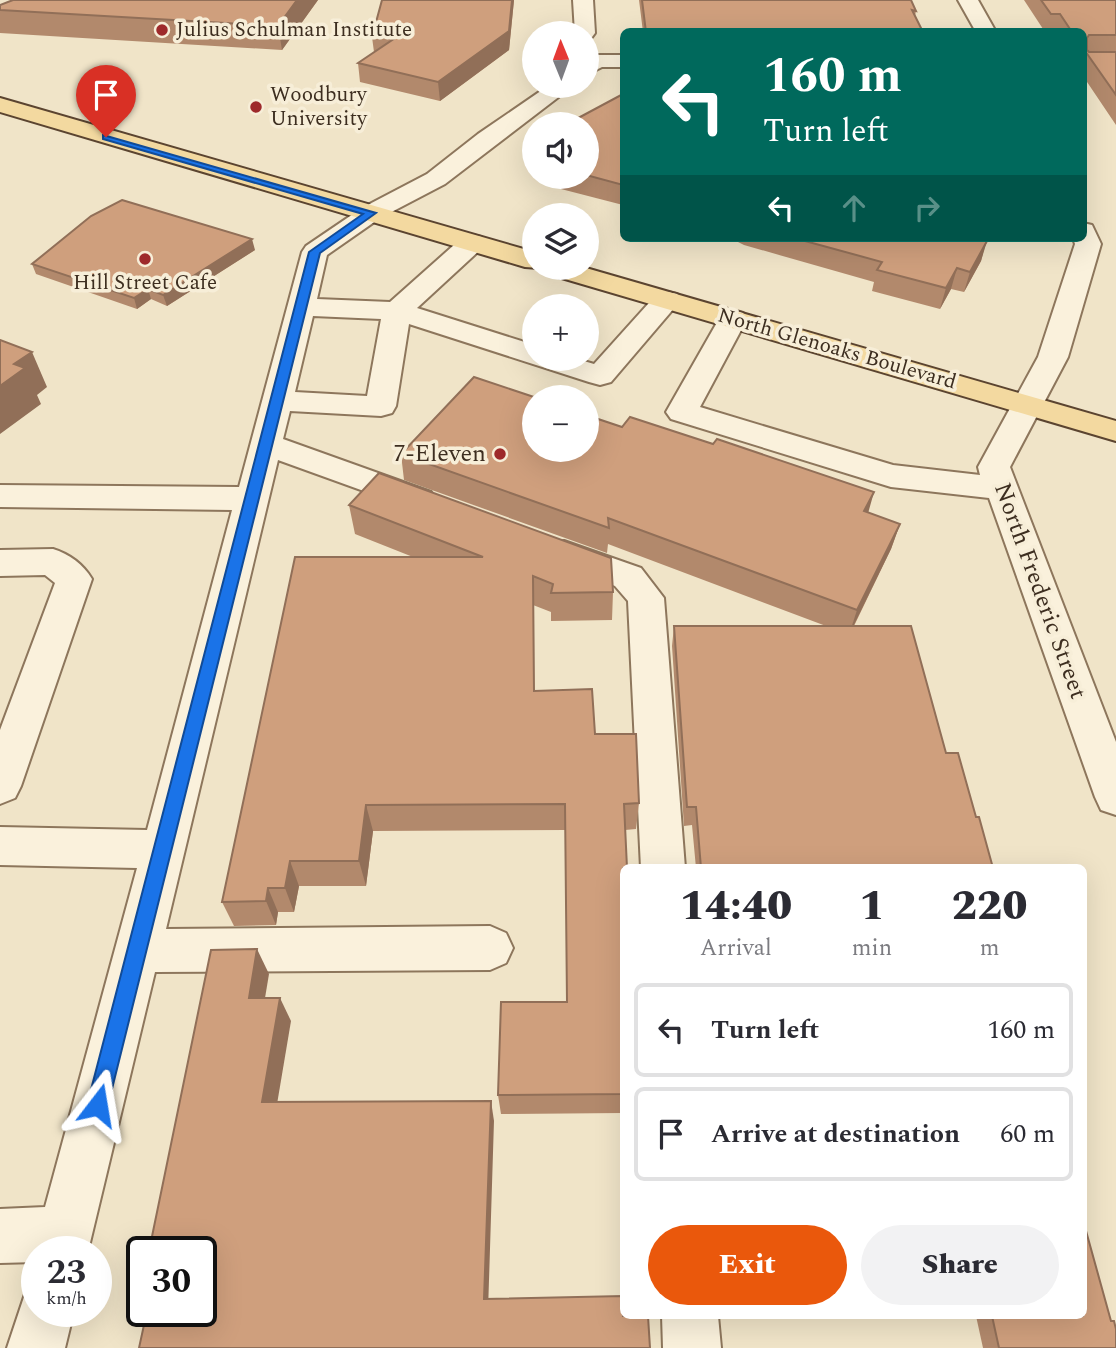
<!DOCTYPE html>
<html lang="en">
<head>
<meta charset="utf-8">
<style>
  :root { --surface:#fff; --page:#f2f2f3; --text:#2b2b33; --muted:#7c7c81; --line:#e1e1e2; --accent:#ea580c }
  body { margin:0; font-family:Spectral,serif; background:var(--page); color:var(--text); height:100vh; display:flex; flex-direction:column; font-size:26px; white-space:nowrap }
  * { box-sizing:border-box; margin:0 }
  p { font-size:23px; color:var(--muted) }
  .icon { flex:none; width:38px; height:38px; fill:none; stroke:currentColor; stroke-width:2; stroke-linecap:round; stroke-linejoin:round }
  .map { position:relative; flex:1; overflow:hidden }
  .sheet { position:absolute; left:620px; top:864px; width:467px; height:455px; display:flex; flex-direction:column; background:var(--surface); border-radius:10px; box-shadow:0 7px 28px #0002 }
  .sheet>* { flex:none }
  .hud { position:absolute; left:620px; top:28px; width:467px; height:214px; border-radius:10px; box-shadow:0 7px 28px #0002; background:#00695c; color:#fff; overflow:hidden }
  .needle { width:46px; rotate:359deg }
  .buttons { position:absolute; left:522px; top:21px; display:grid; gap:14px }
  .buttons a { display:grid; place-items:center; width:77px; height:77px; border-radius:50%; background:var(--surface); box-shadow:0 7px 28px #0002; font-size:35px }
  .speed { position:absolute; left:21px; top:1236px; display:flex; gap:14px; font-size:35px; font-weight:700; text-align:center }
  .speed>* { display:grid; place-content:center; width:91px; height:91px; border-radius:50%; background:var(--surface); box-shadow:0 7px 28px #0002; line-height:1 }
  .speed small { font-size:18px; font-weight:400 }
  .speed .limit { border:4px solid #111; border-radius:10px; background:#fff; color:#111 }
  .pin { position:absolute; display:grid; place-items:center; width:60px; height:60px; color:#fff; margin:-72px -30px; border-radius:50% 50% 50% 0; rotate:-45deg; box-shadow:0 0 7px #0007 }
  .pin .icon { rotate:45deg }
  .me { position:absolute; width:77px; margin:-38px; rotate:14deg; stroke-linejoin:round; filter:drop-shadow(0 0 5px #0008) }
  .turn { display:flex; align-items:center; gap:24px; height:147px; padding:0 28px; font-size:32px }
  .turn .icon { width:91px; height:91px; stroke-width:2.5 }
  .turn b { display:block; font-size:49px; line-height:60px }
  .lanes { display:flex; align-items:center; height:66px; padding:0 28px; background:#0003; justify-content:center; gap:35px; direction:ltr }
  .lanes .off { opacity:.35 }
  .eta { display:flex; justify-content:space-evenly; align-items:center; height:119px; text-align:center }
  .eta b { font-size:42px; font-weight:800; line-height:49px }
  .primary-button { display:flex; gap:14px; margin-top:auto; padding:14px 28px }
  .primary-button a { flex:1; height:80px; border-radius:42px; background:var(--accent); color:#fff; font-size:28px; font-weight:800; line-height:80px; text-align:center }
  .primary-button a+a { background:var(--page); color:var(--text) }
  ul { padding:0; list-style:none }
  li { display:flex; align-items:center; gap:21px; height:94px; margin:0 14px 10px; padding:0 14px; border:4px solid var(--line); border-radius:10px }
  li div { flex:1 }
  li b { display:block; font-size:26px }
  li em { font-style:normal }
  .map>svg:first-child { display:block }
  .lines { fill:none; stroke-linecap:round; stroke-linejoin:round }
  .minor-casing { stroke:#8d765c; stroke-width:4 }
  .major-casing { stroke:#5b4430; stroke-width:4 }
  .minor { fill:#faf1dc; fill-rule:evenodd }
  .major { fill:#f3d9a0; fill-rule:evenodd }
  .wall { fill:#b2896c }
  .shaded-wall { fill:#916f58 }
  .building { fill:#cf9f7d; stroke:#916f58; stroke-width:2 }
  .route { fill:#1a73e8; stroke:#114b97; stroke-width:2 }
  .poi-dot { fill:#9e2a2b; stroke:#f7eed8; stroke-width:2.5 }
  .labels { text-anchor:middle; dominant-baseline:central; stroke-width:7; stroke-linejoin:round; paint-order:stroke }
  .far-poi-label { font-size:21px; fill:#3d2e20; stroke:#f7eed8; text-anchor:start }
  .far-street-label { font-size:21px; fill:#3d2e20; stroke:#f7eed8 }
  .poi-label { font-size:24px; fill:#3d2e20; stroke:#f7eed8; text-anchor:end }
  .street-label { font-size:24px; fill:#3d2e20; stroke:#f7eed8 }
</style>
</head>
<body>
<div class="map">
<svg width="1116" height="1348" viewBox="0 0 1116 1348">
  <rect width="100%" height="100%" fill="#f0e4c8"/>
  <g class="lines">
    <g class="minor-casing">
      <g id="minor">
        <path d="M573,0h20l2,33 -3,4 -6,2v-6h-11z"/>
        <path d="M958,0h20l18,32h-20z"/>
        <path d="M597,55h26v12h-21l-16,8v-16z"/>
        <path d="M548,86h25l-128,98 -65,34 -53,37 -10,44 73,3 73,-65 9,-2 9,2 4,6 -4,6 -64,59 117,37v14h43l17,5 63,-70 10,-2 10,2 4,6 -70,82 -11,3 -11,-3 -180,-58 -13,82 -4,7 -11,3 -91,-5 -7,28 148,53 5,8 -5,8 -12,3 -141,-51 -112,469 324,-3 16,7 7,15 -7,15 -16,7 -335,2 -67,279h-51v11l-37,1v-54l45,-2 92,-339 -137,-3v-38l147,3 85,-320 -232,-3v-22l239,2 63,-235 4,-6 56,-38 65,-34 51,-40zM313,316l68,3 -14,77 -72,-4z"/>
        <path d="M1083,223l9,2 9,19 -33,113 -58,110 106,275v73l-15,-5 -6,-13 -106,-299 -98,-11 -220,-68 -5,-7 53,-93 4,-6 10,-3 10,3 4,6 -47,88 193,58 87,10 -2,-8 60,-110 37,-113 -2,-6h10z"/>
        <path d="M564,541l77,27 23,30 21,270h-44l-13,-267 -13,-15 -63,-24 -6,-9 6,-9z"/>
        <path d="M53,549c16,5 30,15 39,30l-71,207 -6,12 -15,6v-74l55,-147 -10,-8 -45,1v-26z"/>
        <path d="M37,1287v24h37l-9,37h-58l19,-57z"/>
        <path d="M662,1316h56l3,32h-58z"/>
      </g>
    </g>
    <g class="major-casing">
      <g id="major">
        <path d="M0,98l534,154v16h5l-14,-1 -525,-155z"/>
        <path d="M544,268h42l530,153v20l-568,-167z"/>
      </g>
    </g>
    <use href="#minor" class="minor"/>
    <use href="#major" class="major"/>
  </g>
  <g class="wall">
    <path d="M13,0h305l-36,50 -282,-17v-28z"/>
    <path d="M382,0h132l-5,50 -69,51 -80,-19 -2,-19 16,-11 -2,-15z"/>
    <path d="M639,0h272l5,11 -1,5 8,16h-280z"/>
    <path d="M1024,0h92v125l-33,-49v-44h-38z"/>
    <path d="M623,94v111l-62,-16v-12h25v-53z"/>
    <path d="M736,238h251l-6,23 -17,31 -13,-3 -11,20 -68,-18 2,-9 -130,-37 -8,-4z"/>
    <path d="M255,250l-88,56 -16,-7 -14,10 -101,-35 -4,-10z"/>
    <path d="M622,427l278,97 -9,25 -37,77 92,127 30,64 17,51h-297l-4,-43 -8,1 -12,-180 2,-20h152l-218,-82 -1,9 -203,-73 -3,-26z"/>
    <path d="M349,505l264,87 -1,28 -61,1v-9l-18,-7 1,86 61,43 44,69 -3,26 -11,1 -2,38v245l-122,1 -3,-19 69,-93 -2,-172 -192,1 -7,55h-67l-5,26h-16l-2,13 -42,1 -12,-24 191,-345 -58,-23z"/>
    <path d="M976,1316h107l33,32h-133z"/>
  </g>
  <g class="shaded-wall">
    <path d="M297,0h21l-36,50 -4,-24z"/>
    <path d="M512,0h2l-5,50 -69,51 -2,-19z"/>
    <path d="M252,239l3,11 -88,56 -4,-11z"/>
    <path d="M987,241l-6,20 -17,31 6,-20z"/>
    <path d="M957,268l-6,21 -11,20 6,-21z"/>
    <path d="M148,289l3,10 -14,10 -3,-11z"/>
    <path d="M32,352l15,35 -10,8 4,9 -41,30v-48l14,-22z"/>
    <path d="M874,492l-7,25 -3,-6z"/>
    <path d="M900,524l-9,25 -42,86 8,-25z"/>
    <path d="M366,805l7,26 -7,55 -7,-25z"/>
    <path d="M290,861l9,25 -5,26 -9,-24z"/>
    <path d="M268,888l10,24 -2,13 -10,-24z"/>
    <path d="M257,949l12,25 -8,48 -12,-24z"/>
    <path d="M280,998l11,23 -17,101 -12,-20z"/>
    <path d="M491,1101l3,20 -6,191 -4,-13z"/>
  </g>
  <g class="building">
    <path d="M13,0h284l-19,26 -278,-16v-5z"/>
    <path d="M382,0h130l-3,31 -71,51 -80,-19 37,-25 -23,-1z"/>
    <path d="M642,0h269l5,11 -4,-1 11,22h-277z"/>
    <path d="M1041,0h75v35h-27l-2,3v12l2,2h27v43l-33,-47v-16h-11l-12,-18h-9z"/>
    <path d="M623,94v91l-37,-10v-51h-19z"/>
    <path d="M122,200l130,39 -89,56 -15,-6 -14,9 -102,-34 59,-48z"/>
    <path d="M794,238h193v3l-17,31 -13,-4 -11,20 -69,-18 5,-8z"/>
    <path d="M0,340l32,12 -18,12 11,4 -25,18z"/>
    <path d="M474,377l60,20v53h52v-35l36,12 8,-10 83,27 4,-5 157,53 -10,19 36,13 -43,86 -249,-92 1,10 -208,-74z"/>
    <path d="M379,473l232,85 2,34 -62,1 2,-9 -20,-8 1,115 58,-2 3,45h41l3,69 -15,1 3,64h-4v226l-125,1 3,-93h66l-2,-198 -199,1 -7,56h-69l-5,27h-17l-2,13 -44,1 73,-345h188l-134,-52z"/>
    <path d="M674,626h237l35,127h12l18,64h3l14,51h-292l-5,-61h-9z"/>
    <path d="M257,949l-8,49h31l-18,104 229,-1 -7,198 139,-3v20h25l2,32h-511l8,-37h54v-60h-52l62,-301z"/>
    <path d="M1083,1220l28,101h3l2,8v19h-117l-7,-32h91z"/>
    <path d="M142,1287v13h-3z"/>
  </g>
  <path class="route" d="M103,135l273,78 -56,40 -212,852 -3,8 -7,3 -8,-3 -3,-8 222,-853 54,-38 -260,-75z"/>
  <g class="poi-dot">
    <circle cx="162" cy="30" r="7"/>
    <circle cx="256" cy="107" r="7"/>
    <circle cx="145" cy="259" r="7"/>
    <circle cx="500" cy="454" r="7"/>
  </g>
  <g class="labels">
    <g class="far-poi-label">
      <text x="176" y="30">Julius Schulman Institute</text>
      <text x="270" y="95">Woodbury<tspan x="270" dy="24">University</tspan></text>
      <text x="145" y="283" text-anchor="middle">Hill Street Cafe</text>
    </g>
    <g class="far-street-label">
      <text transform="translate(837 349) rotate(16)">North Glenoaks Boulevard</text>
    </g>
    <g class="poi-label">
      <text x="486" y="454">7-Eleven</text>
    </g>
    <g class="street-label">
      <text transform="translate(1040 591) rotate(70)">North Frederic Street</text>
    </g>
  </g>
</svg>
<div class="buttons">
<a><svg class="needle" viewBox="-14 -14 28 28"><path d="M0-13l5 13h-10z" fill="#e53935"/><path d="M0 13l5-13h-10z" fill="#7c7c81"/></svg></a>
<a><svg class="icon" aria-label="sound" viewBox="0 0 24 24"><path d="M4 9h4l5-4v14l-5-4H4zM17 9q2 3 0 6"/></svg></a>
<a><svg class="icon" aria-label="layers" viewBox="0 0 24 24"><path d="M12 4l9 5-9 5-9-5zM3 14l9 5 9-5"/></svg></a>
<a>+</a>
<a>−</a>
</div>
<div class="speed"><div>23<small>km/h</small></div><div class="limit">30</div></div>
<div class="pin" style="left:106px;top:137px;background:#d93025"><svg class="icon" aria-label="arrive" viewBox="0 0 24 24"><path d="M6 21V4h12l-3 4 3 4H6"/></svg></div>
<svg class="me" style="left:98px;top:1105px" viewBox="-20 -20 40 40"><path d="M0-17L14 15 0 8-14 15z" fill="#1a73e8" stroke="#fff" stroke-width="4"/></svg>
<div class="hud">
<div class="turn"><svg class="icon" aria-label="left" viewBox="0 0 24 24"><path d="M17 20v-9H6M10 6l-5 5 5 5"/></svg><div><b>160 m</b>Turn left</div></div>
<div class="lanes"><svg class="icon" aria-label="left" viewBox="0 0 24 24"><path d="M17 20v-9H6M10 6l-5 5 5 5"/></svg><svg class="icon off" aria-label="ahead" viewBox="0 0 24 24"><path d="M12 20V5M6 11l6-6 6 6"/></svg><svg class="icon off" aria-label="right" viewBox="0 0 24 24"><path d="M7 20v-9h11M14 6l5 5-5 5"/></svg></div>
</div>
<section class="sheet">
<div class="eta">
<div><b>14:40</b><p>Arrival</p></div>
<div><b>1</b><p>min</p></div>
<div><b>220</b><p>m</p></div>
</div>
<ul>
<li><svg class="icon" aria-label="left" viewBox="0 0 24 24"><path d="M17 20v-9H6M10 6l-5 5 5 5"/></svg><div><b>Turn left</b></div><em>160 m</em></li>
<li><svg class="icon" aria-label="arrive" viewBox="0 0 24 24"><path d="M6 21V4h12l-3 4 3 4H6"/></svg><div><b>Arrive at destination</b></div><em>60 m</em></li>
</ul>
<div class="primary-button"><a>Exit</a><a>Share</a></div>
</section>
</div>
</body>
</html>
